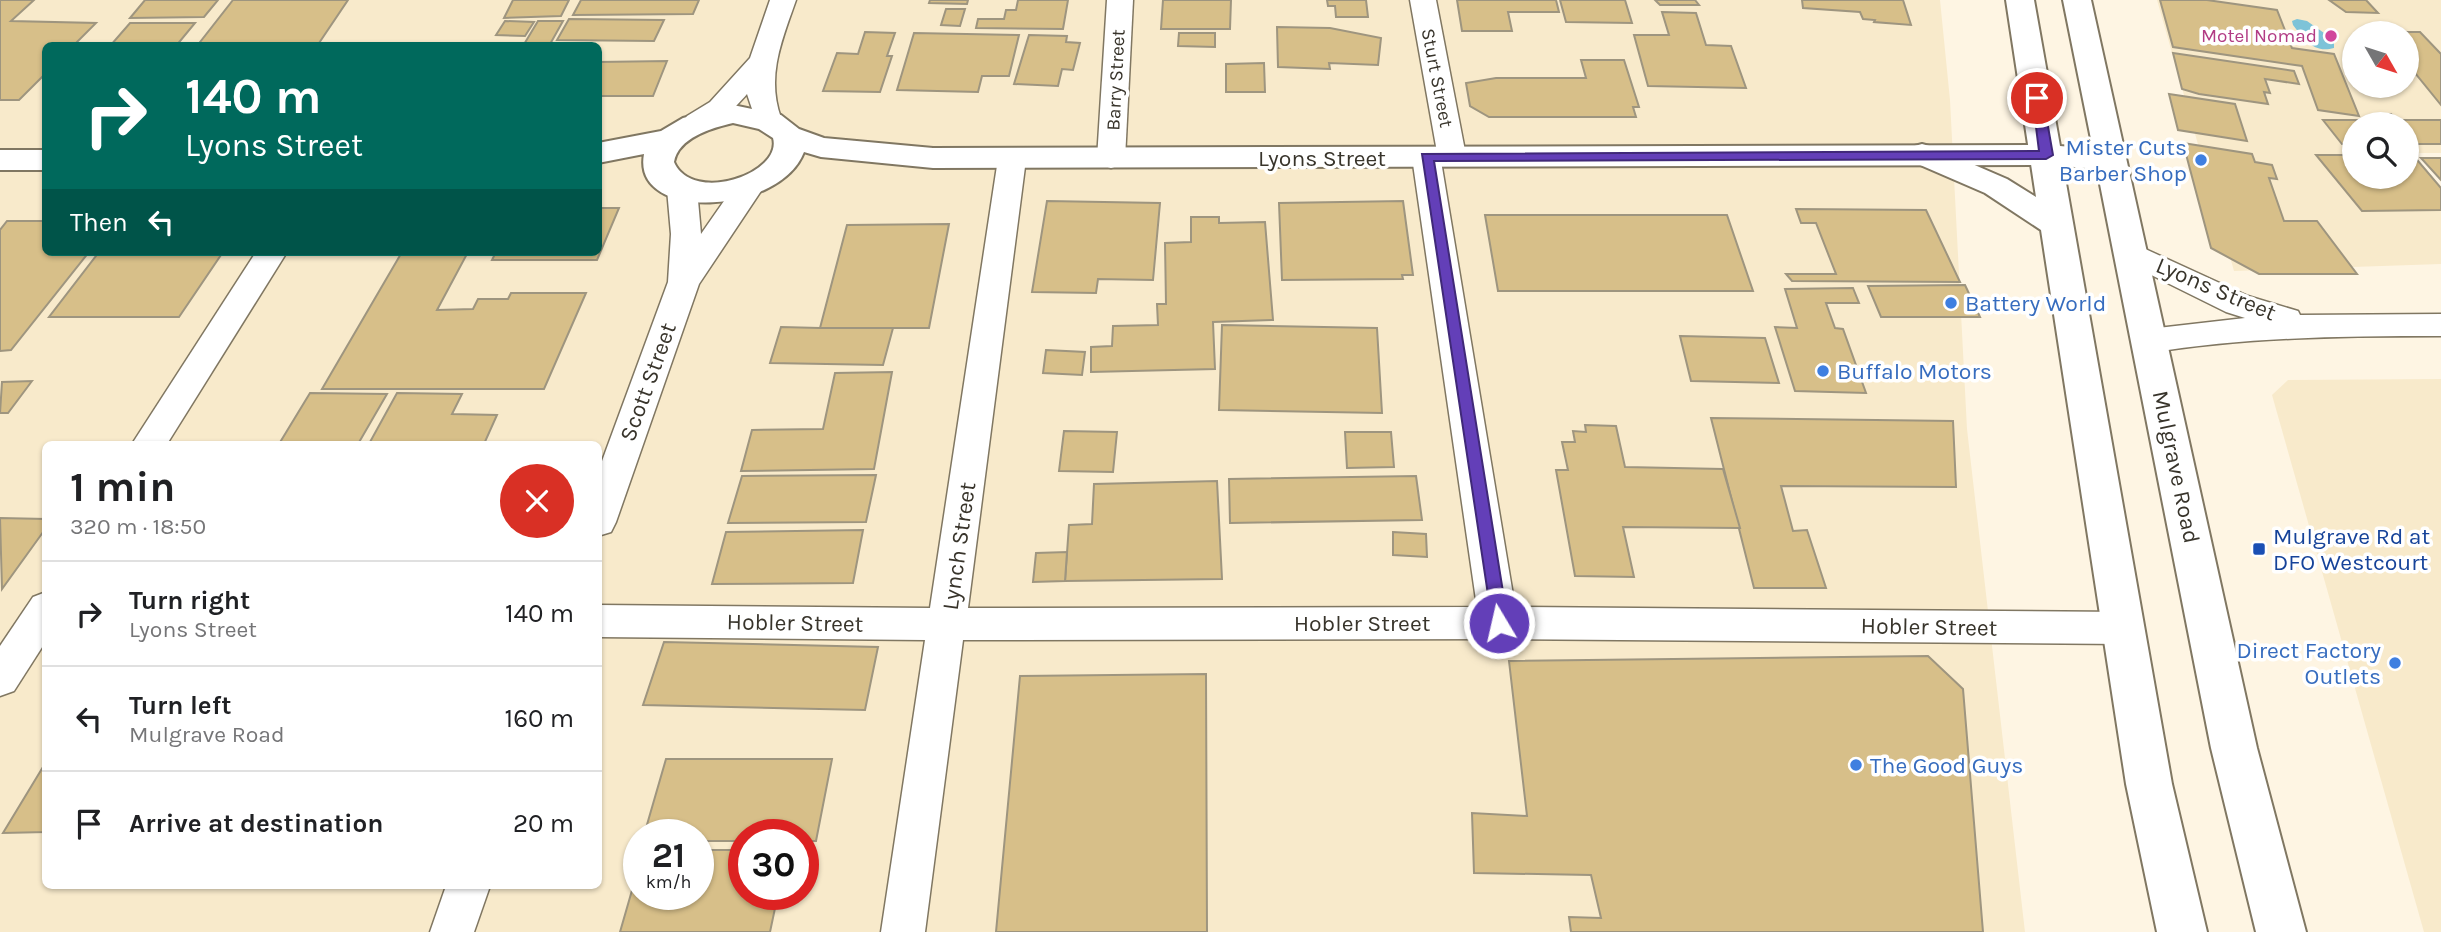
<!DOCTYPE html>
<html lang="en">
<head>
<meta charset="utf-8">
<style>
  :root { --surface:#fff; --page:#f6f6f6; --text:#202124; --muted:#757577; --line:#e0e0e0 }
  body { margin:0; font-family:Karla,sans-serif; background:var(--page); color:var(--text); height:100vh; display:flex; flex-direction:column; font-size:26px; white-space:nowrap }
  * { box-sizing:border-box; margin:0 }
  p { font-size:23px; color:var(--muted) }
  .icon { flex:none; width:38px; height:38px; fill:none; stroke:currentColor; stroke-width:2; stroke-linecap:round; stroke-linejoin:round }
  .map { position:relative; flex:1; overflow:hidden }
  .details { position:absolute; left:42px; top:441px; width:560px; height:448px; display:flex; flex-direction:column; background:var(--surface); border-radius:10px; box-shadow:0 2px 5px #0004 }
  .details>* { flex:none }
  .hud { position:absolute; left:42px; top:42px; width:560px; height:214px; border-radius:10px; box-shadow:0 2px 5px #0004; background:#00695c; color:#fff; overflow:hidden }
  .needle { width:46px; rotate:129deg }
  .buttons { position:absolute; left:2342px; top:21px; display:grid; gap:14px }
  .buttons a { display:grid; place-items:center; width:77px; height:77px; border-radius:50%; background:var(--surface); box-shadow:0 2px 5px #0004; font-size:35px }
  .speed { position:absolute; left:623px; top:819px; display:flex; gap:14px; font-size:35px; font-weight:700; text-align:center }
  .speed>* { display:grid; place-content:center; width:91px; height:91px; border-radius:50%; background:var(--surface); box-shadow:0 2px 5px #0004; line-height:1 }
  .speed small { font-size:18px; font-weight:400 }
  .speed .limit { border:10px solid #d22; background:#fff; color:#111 }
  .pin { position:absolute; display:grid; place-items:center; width:60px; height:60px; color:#fff; margin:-30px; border:4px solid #fff; border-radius:50%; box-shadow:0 2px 7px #0007 }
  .me { position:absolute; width:77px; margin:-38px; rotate:351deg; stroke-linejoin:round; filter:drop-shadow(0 0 5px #0008) }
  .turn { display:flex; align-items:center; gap:24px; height:147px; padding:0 28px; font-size:32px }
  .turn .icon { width:91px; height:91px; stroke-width:2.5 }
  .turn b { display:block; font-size:49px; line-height:60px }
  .then { display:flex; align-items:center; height:66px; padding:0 28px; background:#0003; gap:14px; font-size:26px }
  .round { display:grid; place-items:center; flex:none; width:74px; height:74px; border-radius:37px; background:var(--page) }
  .summary { display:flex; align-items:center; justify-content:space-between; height:119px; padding:0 28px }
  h1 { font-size:42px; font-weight:700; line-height:52px }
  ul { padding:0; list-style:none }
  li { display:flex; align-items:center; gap:21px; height:105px; padding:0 28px; border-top:2px solid var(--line) }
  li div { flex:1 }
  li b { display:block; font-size:26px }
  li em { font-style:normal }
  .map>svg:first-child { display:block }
  .built { fill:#f8eacb; fill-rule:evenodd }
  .water { fill:#7dc3d8 }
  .building { fill:#d7bf89; stroke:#9e957f; stroke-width:2 }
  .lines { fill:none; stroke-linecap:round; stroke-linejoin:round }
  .street-casing { stroke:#807762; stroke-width:3 }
  .secondary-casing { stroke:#807762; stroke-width:4 }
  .primary-casing { stroke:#807762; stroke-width:4 }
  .street { fill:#fff; fill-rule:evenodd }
  .secondary { fill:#fff; fill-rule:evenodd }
  .primary { fill:#fff; fill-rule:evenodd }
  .route { fill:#633fb8; stroke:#402978; stroke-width:2 }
  .hotel-dot { fill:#d1479c; stroke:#fff; stroke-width:2.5 }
  .shop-dot { fill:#3f7fe0; stroke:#fff; stroke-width:2.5 }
  .transit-dot { fill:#1a4fb4; stroke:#fff; stroke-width:2.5 }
  .labels { text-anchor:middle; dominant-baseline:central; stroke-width:7; stroke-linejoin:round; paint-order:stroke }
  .far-hotel-label { font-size:19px; fill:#b23c85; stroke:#fff; text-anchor:end }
  .far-street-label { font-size:19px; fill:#38342b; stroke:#fff }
  .shop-label { font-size:23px; fill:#366cbe; stroke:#fff; text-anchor:start }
  .street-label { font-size:23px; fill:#38342b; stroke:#fff }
  .transit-label { font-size:23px; fill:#164399; stroke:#fff; text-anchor:start }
</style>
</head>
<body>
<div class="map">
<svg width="2441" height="932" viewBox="0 0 2441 932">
  <rect width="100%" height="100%" fill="#fef5e3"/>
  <g class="built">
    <path d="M0,0h1940l10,100 17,329 58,503h-2025zM46,46h552v206h-552zM46,444h552v442h-552zM639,835h59v59h-59zM744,835h59v59h-59z"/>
    <path d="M2157,0h284v153h-29l29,34v77l-207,7zM2354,33h52v53h-52zM2354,124h52v53h-52z"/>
    <path d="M2441,379v553h-17l-152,-537 16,-15z"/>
  </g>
  <path class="water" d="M2297,19l10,2 27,19v8c-20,6 -30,-9 -41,-23l-1,-4z"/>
  <g class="building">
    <path d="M0,0h34l-23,21 85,2 -23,23h-27v27l-27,27h-19z"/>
    <path d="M145,0h73l-14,17 -74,1z"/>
    <path d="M233,0h115l-31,46h-120z"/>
    <path d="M513,0h56l-8,16 -57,2z"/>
    <path d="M581,0h118l-6,14 -120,1z"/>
    <path d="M930,0h38l-1,4 -38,-1z"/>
    <path d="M1018,0h50l-5,29 -87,-1 2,-9h26l2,-9h10z"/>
    <path d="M1163,0h68l-1,29h-69z"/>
    <path d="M1327,0h39l2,17h-32l-1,-11h-7z"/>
    <path d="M1457,0h99l3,12h-51l4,19h-50z"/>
    <path d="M1560,0h65l7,23 -66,-1z"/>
    <path d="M1655,0h40l4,5h-39z"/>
    <path d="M1802,0h101l8,25 -37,-3 1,-2 -12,-1 -3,-7 -57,-4z"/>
    <path d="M2160,0h47l70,10 15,38 42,6 25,62 -41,-6 -16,-44 -129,-19z"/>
    <path d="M2329,0h37l12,13 -32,-1z"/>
    <path d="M946,9h19l-5,17 -19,-1z"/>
    <path d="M1662,12l34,1 10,32 25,1 15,42 -98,-2 -14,-51h35z"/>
    <path d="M569,19l95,1 -10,21 -97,-1z"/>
    <path d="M505,21l29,1 -9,14 -29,-1z"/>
    <path d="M538,21h25l-14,25h-26z"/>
    <path d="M130,23h65l-19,23h-66z"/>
    <path d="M1277,27l53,1 51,10 -3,27 -49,-2 1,6 -52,-2z"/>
    <path d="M865,32l30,1 -8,23h5l-12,36 -57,-1 14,-38 21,1z"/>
    <path d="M2380,32h40l21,22v51l-35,-43v-29z"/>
    <path d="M914,33l105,2 -10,41h-27l-4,16 -81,-2z"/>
    <path d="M1179,33h36v14l-37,-1z"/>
    <path d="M1029,35l38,1 -1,6 14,1 -7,27 -11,-1 -4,17 -44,-2z"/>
    <path d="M2173,53l121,18 5,13 -34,-5 5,14 -6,-1 4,12 -69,-10 -17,-5z"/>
    <path d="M1581,60h43l15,47h-6l3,10h-147l-19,-11 -4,-23 30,-5h90z"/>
    <path d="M667,61l-14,35h-55v-34z"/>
    <path d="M1264,63l1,29h-39v-28z"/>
    <path d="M2169,94l66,10 12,37 -69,-11z"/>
    <path d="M2377,114h14l6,6h44v24h-35v-20h-52v20h-12l-19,-24h60z"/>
    <path d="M2183,143l69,11 3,8 17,3 5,14 -8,-1 15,43h33l40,53h-98l-48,-26z"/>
    <path d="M2316,155h38v22h52v-22h7l28,33v22l-79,1z"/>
    <path d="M2421,158h20v22z"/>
    <path d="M1047,201l113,2 -7,77 -55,-1 -2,14 -64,-1z"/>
    <path d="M1403,201l10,74h-11l1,4 -121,1 -3,-77z"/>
    <path d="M598,208h21l-22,52h-105l4,-8h102z"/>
    <path d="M1796,209l130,1 34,72 -168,-1 -6,-7h50l-20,-51h-15z"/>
    <path d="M1485,215h242l26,76h-255z"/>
    <path d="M1191,217h28v6l46,-1 8,98 -60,2 2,47 -124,3v-25l21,-1 1,-20 45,-1 -1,-21h9l-1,-61 26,-1z"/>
    <path d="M7,221h39v31h43l-78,98 -11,1v-121z"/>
    <path d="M949,224l-20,104h-109l27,-103z"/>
    <path d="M99,252h124l-44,65h-130z"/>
    <path d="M402,252h66l-31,58 36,-1 5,-10h30l3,-6h75l-42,96h-222z"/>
    <path d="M1965,285l15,32h-99l-13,-31z"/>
    <path d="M1853,288l6,15h-33l9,25 8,1 23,64 -71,-2 -20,-64 22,1 -12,-39z"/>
    <path d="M1222,325l155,3 5,85 -163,-3z"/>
    <path d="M781,327l39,1h73l-10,37 -113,-2z"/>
    <path d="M1680,336l85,2 14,45 -88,-2z"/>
    <path d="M1046,350l39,2 -3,23 -39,-2z"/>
    <path d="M892,372l-18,97 -133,2 11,-41 71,-1 12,-56z"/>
    <path d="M32,381l-24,32h-8l2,-31z"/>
    <path d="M310,393l77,1 -29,50h-79z"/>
    <path d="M397,393l65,1 -10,20 45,1 -13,29 -114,-2z"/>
    <path d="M1711,418l242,3 3,66 -175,-1 12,45 14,-1 19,58h-72z"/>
    <path d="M1585,425l31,1 9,41 98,2 17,59 -117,-1 11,50 -59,-1 -19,-106h12l-6,-28h13l-2,-11 13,1z"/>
    <path d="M1064,431l53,1 -4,40 -54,-1z"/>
    <path d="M1345,432h46l3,35 -47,1z"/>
    <path d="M370,442l114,2h42h-158z"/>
    <path d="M876,475l-10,47 -138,1 14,-47z"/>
    <path d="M1416,476l6,44 -192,3 -1,-44z"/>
    <path d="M1217,481l5,98 -157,2 4,-56 23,-1 2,-40z"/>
    <path d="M0,518l46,1v9l-44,61z"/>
    <path d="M863,530l-10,53 -141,1 14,-52z"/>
    <path d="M1393,532l33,2 1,23 -34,-2z"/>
    <path d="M1067,552l-2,29 -32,1 3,-29z"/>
    <path d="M664,642l214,5 -13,63 -222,-5z"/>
    <path d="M1928,656l35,33 20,243h-412l-2,-15 32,1 -10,-43 -117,-2 -2,-60 55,3 -18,-155z"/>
    <path d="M1206,674l1,258h-211l24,-256z"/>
    <path d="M666,759h166l-16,82h-13v-6h-59v6h-46v-6h-54z"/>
    <path d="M46,762v70l-43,1z"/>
    <path d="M698,850h46v44h34l-8,38h-150l19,-66v28h59z"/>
  </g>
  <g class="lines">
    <g class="street-casing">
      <g id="street">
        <path d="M770,0h26c-14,40 -30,76 -15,118l-4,6 -10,2 -10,-2 -10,-30c-15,17 -35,40 -60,34l-4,-6 4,-6 23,-14 40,-44z"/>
        <path d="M1107,0h26l-8,159 -4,6 -10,3 -10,-3 -4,-6z"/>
        <path d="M1410,0h26l30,156 -4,6 -10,3 -11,-4 74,446 610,5 14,4 5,12 -5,12 -14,4 -626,-5 -536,1 -38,292h-44l44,-292 -327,-3v-32l332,3 68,-449 4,-6 10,-3 10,3 4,6 -58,449 509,-1 -65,-450 4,-6 10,-3 11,4z"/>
        <path d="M750,176l10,2 5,7 -66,99 -83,238 -5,10 -13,4v-64l70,-190 3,-48 -4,-45 5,-7 10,-2 10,2 5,7 4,45 39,-56z"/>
        <path d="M2130,242l118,54 50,15 2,4 141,-1v22c-98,0 -195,1 -292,17l-11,-4 -5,-8 5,-8 11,-4 96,-11 -19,-6 -107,-53 -4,-7 4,-7z"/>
        <path d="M256,252h31l-120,192h-35z"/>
        <path d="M46,592v49l-32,50 -14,5v-50l33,-49z"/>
        <path d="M446,886h44l-16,46h-44z"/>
      </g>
    </g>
    <g class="secondary-casing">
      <g id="secondary">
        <path d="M733,105l48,10 18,14 25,9 109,10 1113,-3 11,3 5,7 -5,7 -11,3 -1113,3 -112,-11 -17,-5c-24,63 -173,71 -160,2l-46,9v-20l63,-12 22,-13zM733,123l26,6 14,9c10,35 -80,67 -99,24 4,-24 37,-34 59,-39z"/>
        <rect x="0" y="150" width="46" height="20"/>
      </g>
    </g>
    <g class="primary-casing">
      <path id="primary" d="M2006,0h28l26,146 33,3 -30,-149h28l166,748 49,184h-50l-45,-184 -114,-579 -34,-3 109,618 35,148h-50l-31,-148 -85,-554 -56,-37 -74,-32 -5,-7 5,-7 11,-3 11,3 74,32 29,18z"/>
    </g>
    <use href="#street" class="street"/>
    <use href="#secondary" class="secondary"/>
    <use href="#primary" class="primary"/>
  </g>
  <path class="route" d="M2032,95l11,3 10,57 -7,4 -612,2 74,462 -9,7 -6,-2 -71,-474 617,-3z"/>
  <circle class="hotel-dot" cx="2331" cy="36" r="7"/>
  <g class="shop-dot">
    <circle cx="2201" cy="160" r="7"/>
    <circle cx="1951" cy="303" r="7"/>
    <circle cx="1823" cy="371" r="7"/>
    <circle cx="2395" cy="663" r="7"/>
    <circle cx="1856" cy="765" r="7"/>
  </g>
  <rect class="transit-dot" x="2252" y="542" width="14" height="14" rx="3.5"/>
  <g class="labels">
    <g class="far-hotel-label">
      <text x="2317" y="36">Motel Nomad</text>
    </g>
    <g class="far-street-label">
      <text transform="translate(1437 78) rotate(79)">Sturt Street</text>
      <text transform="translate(1116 80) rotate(-87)">Barry Street</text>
    </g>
    <g class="shop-label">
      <text x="2187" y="147" text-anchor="end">Mister Cuts<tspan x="2187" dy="26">Barber Shop</tspan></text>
      <text x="1965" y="303">Battery World</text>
      <text x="1837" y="371">Buffalo Motors</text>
      <text x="2381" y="650" text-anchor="end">Direct Factory<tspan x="2381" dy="26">Outlets</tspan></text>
      <text x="1870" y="765">The Good Guys</text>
    </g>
    <g class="street-label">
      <text x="1322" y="158">Lyons Street</text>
      <text transform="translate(2216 289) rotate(23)">Lyons Street</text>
      <text transform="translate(648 382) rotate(-70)">Scott Street</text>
      <text transform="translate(2176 467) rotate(78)">Mulgrave Road</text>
      <text transform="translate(959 546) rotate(-82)">Lynch Street</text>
      <text transform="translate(795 623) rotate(1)">Hobler Street</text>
      <text x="1362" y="623">Hobler Street</text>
      <text transform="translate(1929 627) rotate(1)">Hobler Street</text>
    </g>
    <g class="transit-label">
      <text x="2273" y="536">Mulgrave Rd at<tspan x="2273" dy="26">DFO Westcourt</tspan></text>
    </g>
  </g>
</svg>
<div class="buttons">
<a><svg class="needle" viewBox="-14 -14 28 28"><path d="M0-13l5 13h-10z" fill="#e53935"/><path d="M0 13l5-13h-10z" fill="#757577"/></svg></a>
<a><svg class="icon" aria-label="search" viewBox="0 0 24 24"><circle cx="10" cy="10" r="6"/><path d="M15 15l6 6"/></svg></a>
</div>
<div class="speed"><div>21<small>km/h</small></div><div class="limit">30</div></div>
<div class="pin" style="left:2037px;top:98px;background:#d93025"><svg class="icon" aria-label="arrive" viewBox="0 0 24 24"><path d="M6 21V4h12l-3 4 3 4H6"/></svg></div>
<svg class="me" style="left:1499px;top:623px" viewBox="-20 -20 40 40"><circle r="17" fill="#633fb8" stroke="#fff" stroke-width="3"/><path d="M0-11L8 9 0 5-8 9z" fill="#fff"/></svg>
<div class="hud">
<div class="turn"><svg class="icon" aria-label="right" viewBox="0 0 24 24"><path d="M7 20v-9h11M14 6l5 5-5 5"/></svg><div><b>140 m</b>Lyons Street</div></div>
<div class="then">Then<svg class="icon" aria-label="left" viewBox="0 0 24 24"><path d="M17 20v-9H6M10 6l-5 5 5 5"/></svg></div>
</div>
<section class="details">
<div class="summary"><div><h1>1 min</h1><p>320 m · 18:50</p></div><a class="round" style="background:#d93025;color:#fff"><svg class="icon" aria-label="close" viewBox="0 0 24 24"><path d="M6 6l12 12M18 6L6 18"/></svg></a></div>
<ul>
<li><svg class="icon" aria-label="right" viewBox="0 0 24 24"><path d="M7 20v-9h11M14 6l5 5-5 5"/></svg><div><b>Turn right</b><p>Lyons Street</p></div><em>140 m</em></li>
<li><svg class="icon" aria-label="left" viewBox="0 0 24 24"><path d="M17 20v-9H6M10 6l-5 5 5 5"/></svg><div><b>Turn left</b><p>Mulgrave Road</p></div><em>160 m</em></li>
<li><svg class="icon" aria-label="arrive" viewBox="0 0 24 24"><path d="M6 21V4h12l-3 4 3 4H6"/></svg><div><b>Arrive at destination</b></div><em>20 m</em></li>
</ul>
</section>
</div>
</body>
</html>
